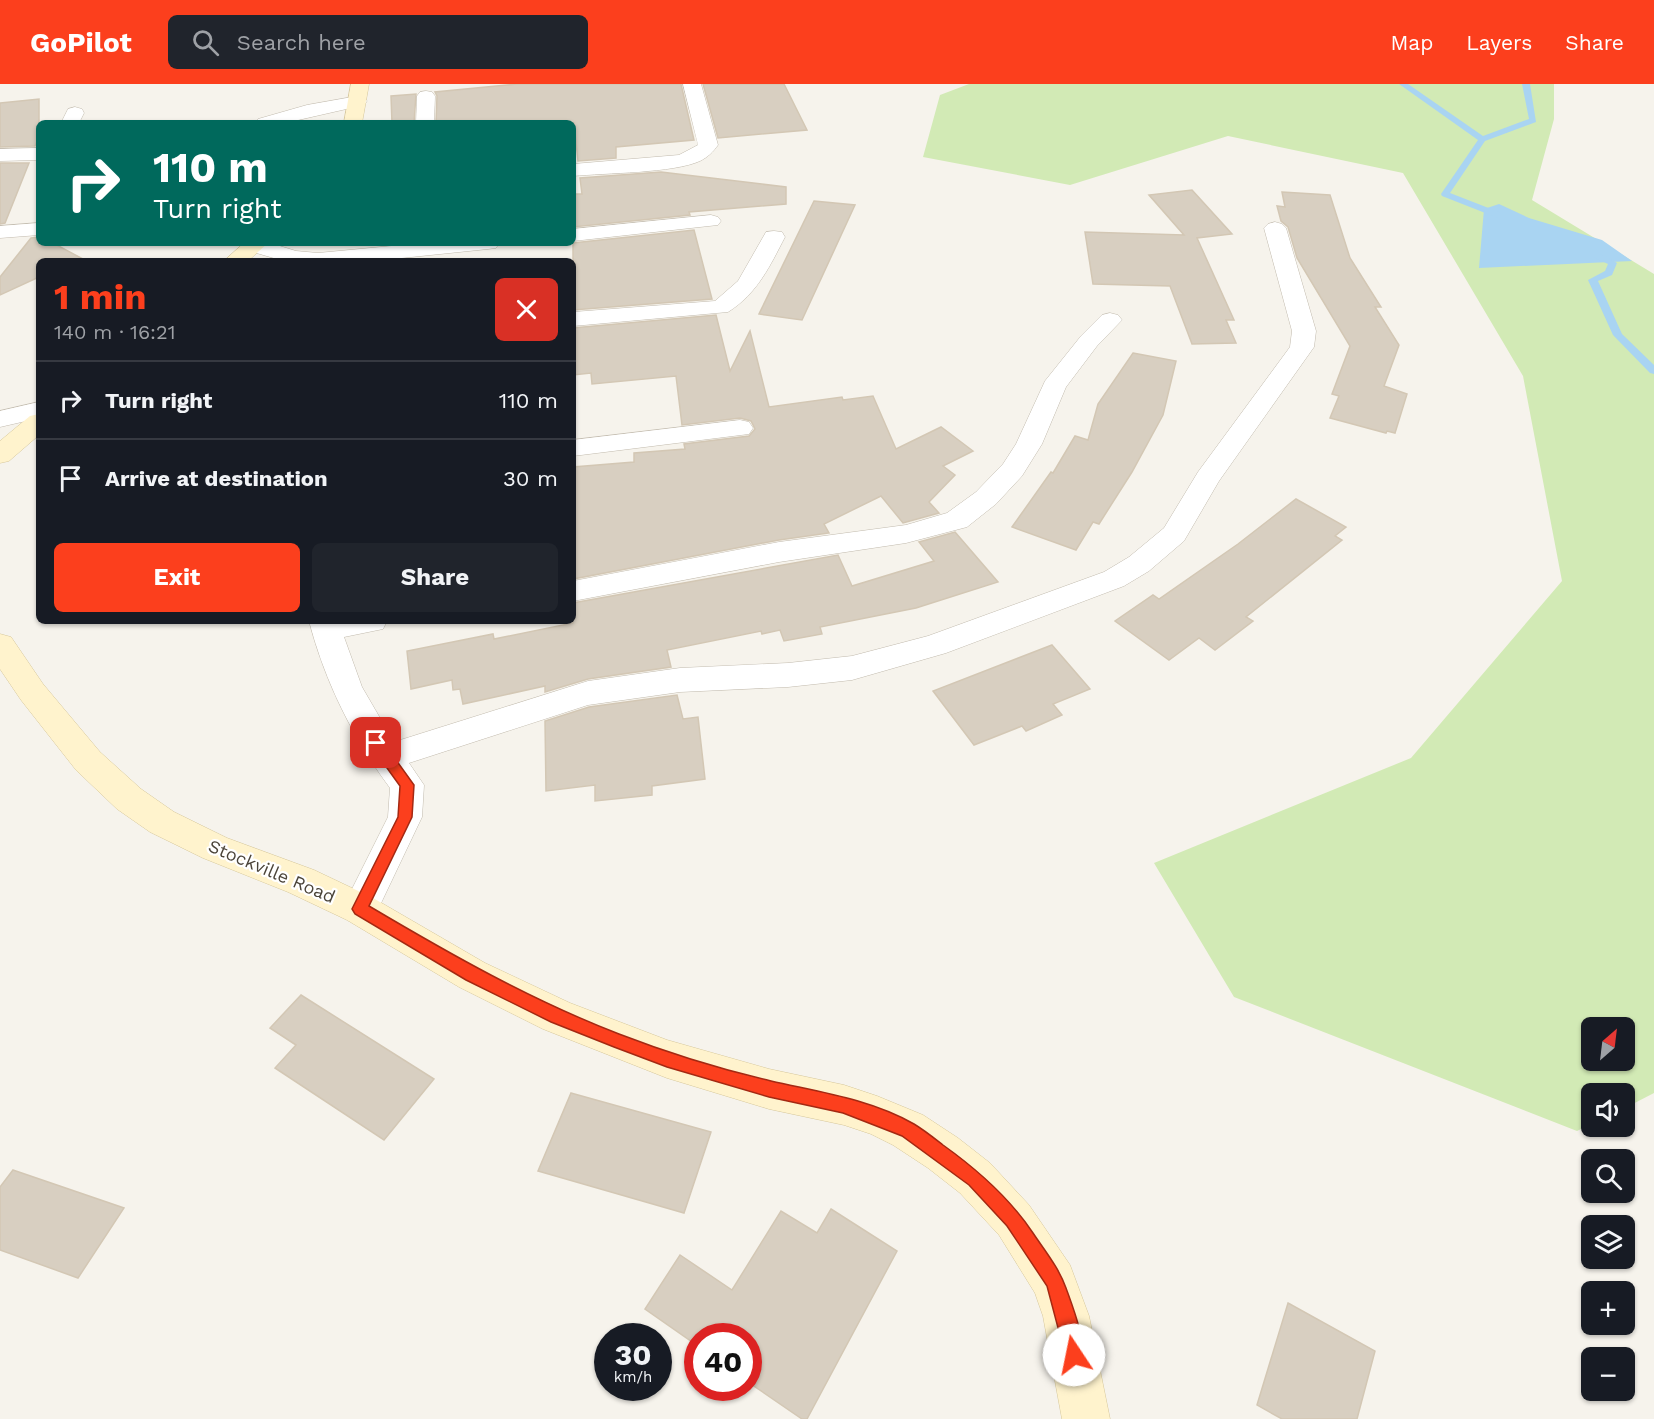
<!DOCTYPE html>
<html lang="en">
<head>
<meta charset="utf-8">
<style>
  :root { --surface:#171b24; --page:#20242c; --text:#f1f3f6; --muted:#9ea1a6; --line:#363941; --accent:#fc3f1d }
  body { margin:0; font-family:"Work Sans",sans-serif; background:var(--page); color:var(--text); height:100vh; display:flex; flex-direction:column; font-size:22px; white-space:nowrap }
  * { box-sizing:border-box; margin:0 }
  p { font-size:20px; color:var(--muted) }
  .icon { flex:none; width:33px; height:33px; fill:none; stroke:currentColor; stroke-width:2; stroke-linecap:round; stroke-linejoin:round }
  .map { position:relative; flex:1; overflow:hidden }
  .sheet { position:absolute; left:36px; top:174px; width:540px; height:366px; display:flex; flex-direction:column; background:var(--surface); border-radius:9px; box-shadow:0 2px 4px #0004 }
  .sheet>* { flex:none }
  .banner { position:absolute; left:36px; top:36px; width:540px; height:126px; border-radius:9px; box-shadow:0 2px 4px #0004; background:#00695c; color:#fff; overflow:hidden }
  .needle { width:39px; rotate:28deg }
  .controls { position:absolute; left:1581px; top:933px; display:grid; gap:12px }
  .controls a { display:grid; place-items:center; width:54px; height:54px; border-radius:9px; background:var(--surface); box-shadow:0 2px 4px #0004; font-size:30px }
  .speed { position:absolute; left:594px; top:1239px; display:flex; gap:12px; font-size:30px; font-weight:700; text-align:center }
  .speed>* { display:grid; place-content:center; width:78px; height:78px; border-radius:50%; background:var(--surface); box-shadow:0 2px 4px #0004; line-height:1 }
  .speed small { font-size:15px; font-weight:400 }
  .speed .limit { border:9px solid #d22; background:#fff; color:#111 }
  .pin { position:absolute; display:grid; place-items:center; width:51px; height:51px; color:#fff; margin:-26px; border-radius:12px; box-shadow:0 3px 9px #0006 }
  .me { position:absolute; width:66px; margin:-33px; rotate:349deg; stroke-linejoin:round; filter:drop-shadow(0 0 4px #0008) }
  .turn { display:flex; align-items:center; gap:21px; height:126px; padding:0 18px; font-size:27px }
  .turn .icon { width:78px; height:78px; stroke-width:2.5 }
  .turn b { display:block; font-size:42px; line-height:51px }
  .round { display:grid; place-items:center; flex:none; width:63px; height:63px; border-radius:9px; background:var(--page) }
  .head { display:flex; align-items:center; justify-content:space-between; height:102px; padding:0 18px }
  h1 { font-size:36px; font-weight:700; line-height:45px; color:var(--accent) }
  .button { display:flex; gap:12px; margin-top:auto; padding:12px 18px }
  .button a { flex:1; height:69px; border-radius:9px; background:var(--accent); color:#fff; font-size:24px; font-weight:700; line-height:69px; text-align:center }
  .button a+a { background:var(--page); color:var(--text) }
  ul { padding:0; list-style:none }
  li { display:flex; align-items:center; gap:18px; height:78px; padding:0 18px; border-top:2px solid var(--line) }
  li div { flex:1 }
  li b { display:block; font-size:22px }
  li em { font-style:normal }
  header { display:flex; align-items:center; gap:36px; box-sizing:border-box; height:84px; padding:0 30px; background:var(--accent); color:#fff }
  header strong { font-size:28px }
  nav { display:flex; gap:33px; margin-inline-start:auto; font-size:21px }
  .search { width:420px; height:54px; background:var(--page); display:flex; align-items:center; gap:15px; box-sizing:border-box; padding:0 21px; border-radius:9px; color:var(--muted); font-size:22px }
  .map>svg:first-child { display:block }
  .green { fill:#d2eab5; fill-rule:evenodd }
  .water { fill:#a9d4f2 }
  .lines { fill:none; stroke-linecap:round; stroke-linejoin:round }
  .stream { fill:#a9d4f2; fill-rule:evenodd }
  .building { fill:#d8cfc1; stroke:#d3c7b4; stroke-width:1.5 }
  .street-casing { stroke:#c2bbae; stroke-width:1 }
  .secondary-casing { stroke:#d6c79b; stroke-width:1 }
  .street { fill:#fff; fill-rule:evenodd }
  .secondary { fill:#fff3cd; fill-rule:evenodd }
  .route { fill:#fc3f1d; stroke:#a42913; stroke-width:1.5 }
  .labels { text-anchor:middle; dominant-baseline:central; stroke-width:4.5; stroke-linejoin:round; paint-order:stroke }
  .street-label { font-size:18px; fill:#4b4439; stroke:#fff }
</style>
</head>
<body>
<header>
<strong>GoPilot</strong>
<div class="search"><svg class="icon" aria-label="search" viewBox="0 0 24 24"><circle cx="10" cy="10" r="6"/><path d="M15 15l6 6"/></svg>Search here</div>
<nav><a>Map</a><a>Layers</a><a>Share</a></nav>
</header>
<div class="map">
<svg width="1654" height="1335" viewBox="0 0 1654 1335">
  <rect width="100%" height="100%" fill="#f6f3ec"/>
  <path class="green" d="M969,0h585v35l-22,81 122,74v819l-29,15 -1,-14h-32l-1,30 -14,7 -343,-134 -80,-134 257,-105 151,-177 -39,-205 -120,-203 -175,-37 -158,49 -147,-28 17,-62zM1592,944h32v32h-32z"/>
  <path class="water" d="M1499,120l30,14 73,22 30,21 -153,7 5,-59z"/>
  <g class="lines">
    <g class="stream">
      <path d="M1399,0h9l75,52 46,-17 -7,-35h8l6,38 -51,19 -35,52 54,21v4h-6l-56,-22 -1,-2 37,-54z"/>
      <path d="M1593,169h6l18,10 -5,12 -14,6 24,53 32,31v9l-4,-1 -37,-38 -25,-55 17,-9 3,-7 -15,-7z"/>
    </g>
  </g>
  <g class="building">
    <path d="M517,0h164l13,56 -78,7v11l-38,3 -4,-38h-138l1,-27 -2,-4z"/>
    <path d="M703,0h81l23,46 -89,8z"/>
    <path d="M416,10l-2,29h-22l-1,-27z"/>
    <path d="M39,15v38l-4,9 -35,1v-44z"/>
    <path d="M0,79h29l-24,60 -5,1z"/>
    <path d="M661,88l125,15v17l-97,8 1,3 -117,12v-33h9l-2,-16z"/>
    <path d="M1192,106l40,44 -35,4 37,82h-8l10,23 -44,1 -22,-58 -77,-2 -8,-52 99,3 -35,-40z"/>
    <path d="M1282,108l48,3 20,63 31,49h-6l24,38 -15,41 23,8 -12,39 -8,-2 -1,2 -56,-15 9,-22 -7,-2 18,-48 -53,-88 -9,-31 -7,-6 -4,-15 8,1z"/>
    <path d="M814,117l41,4 -53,115 -43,-6z"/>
    <path d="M694,146l18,69 -139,11v-67z"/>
    <path d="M39,153v6h14l28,15 -7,3h-35v16l-39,18v-18l31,-39z"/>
    <path d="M716,231l14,56 20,-40 19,76 73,-10 1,3 30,-4 23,53 45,-22 32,24 -30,15 12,9 -26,27 10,11 -36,10 -22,-27 -57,28 5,9 -50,7 -206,39v-112l61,-5v-9l51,-4 -1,-5 65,-8 6,-7 -4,-8 -11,-3 -58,7 -6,-49 -84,8 -1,-11 -18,2v-47z"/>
    <path d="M1133,269l43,8 -13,54 -31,57 -33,52 -6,-2 -17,28 -64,-23 39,-55 2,1 22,-37 13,4 10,-36z"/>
    <path d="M1296,415l50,28 -11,9 7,4 -96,77 7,4 -38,29 -16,-12 -30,22 -54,-39 38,-26 6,4 79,-55z"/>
    <path d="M955,448l43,50 -82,26 -96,19 2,7 -38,7 -4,-11 -18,4 -1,-3 -94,19 4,17 -83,12 -43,13v-6l-82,18 -3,-15 -7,1 -1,-10 -41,9 -4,-38 86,-17 1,5 79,-16v-20l265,-48 14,31 82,-25 -15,-19z"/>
    <path d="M1052,561l38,44 -37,15 9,11 -36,16 -4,-5 -48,19 -41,-54z"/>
    <path d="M677,611l6,24 15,-2 7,62 -53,7v9l-57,6v-16l-49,6 -1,-70 44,-14z"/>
    <path d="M301,911l133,84 -50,61 -109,-72 21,-23 -26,-17z"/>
    <path d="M571,1009l140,39 -27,81 -146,-42z"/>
    <path d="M13,1086l111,38 -46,70 -78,-28v-63z"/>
    <path d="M831,1125l66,42 -90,168h-5l-54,-37v-46h-50v10l-53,-37 35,-54 52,35 49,-79 36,22z"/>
    <path d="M1288,1219l87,48 -18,68h-75l-25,-14z"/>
  </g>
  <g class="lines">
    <g class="street-casing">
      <g id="street">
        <path d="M683,0h18l17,61c-5,7 -10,12 -18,16 -26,12 -95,12 -127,15v-12l106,-9 19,-10z"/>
        <path d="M426,7l6,1 3,4 -1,27h-18l1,-27 3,-4z"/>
        <path d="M358,12l6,1 3,4 -3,4 -79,18h-29l2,-4 49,-14z"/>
        <path d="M75,23l7,2 2,4 -5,10h-18l7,-14z"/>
        <path d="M39,64v12l-39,1v-12z"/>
        <path d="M711,131l7,2 3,4 -3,4 -145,16v-12z"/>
        <path d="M1275,138l7,2 4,4 30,103 -2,16 -95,134 -35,60 -35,30 -25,15 -178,67 -94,27 -64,7 -108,5 -92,13 -179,58 15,22 -2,32 -49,103 -13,5 -13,-5 -5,-11 46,-92 2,-29c-37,-50 -65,-106 -81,-167h78l-4,8 -39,8 18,50 32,55 194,-61 92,-13 108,-5 64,-7 76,-20 176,-64 25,-15 35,-29 34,-56 92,-125 2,-16 -28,-103 4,-4z"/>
        <path d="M39,139v12l-39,3v-12z"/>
        <path d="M774,147l8,1 3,5c-15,29 -28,57 -57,75l-155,14v-14l142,-11 23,-20 28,-49z"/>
        <path d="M245,159h25l26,8 22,2 105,-10h76l-3,5 -8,1 -115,12h-89l-38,-11 -3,-5z"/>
        <path d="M1110,229l8,2 4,5 -25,26 -31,41 -24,57 -20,32 -26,28 -29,23 -61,16 -127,19 -206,39v-20l206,-39 127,-17 41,-12 29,-21 27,-28 13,-20 29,-63 36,-45 21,-21z"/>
        <path d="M39,318v16l-39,9v-16z"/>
        <path d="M740,336l9,2 4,6 -4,6 -176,22v-16z"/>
      </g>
    </g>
    <g class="secondary-casing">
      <g id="secondary">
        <path d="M351,0h18l-7,39h-18z"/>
        <path d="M244,159h24l-20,18h-24z"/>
        <path d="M39,330v21l-30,26 -9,2v-22l30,-25z"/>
        <path d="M0,550l11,3 32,47 57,68 41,37 33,23 53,26 87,32 59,28 112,65 85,40 97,37 102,29 75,16 33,11 46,19 35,23 32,25 39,42 41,60 19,51 21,103h-48l-19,-103 -8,-23 -36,-58 -39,-42 -32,-25 -35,-23 -22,-11 -27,-9 -75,-16 -102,-31 -124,-49 -84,-42 -112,-67 -59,-28 -85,-34 -53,-26 -33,-23 -41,-39 -55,-70 -21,-31z"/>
      </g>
    </g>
    <use href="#street" class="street"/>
    <use href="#secondary" class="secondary"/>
  </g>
  <path class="route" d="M376,653l5,2 33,46 -2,32 -43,89c81,48 162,94 250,128 49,19 101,35 152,47 48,11 99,18 143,43 10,6 20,14 29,21 35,25 66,52 90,88 12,18 26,35 33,55 6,17 22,57 15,74l-7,3 -7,-3 -20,-76 -40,-60 -38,-41 -67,-49 -59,-23 -74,-16 -102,-30 -53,-20 -63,-25 -85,-42 -111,-66 -3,-5 46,-92 2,-31 -31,-43z"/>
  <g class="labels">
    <g class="street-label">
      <text transform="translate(272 787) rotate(23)">Stockville Road</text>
    </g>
  </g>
</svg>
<div class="controls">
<a><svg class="needle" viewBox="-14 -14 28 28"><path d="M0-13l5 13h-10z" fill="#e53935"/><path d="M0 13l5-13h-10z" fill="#9ea1a6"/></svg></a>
<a><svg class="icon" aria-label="sound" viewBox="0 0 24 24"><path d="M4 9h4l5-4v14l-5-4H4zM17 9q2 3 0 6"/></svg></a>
<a><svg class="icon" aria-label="search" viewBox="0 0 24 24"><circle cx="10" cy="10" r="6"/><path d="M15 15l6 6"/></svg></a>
<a><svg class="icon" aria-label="layers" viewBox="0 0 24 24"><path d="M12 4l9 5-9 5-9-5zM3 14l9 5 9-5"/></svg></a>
<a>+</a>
<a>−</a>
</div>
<div class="speed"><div>30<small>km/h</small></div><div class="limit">40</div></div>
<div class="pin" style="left:376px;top:659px;background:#d93025"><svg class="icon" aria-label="arrive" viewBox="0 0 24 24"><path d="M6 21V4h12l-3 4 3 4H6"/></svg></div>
<svg class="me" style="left:1074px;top:1271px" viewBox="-20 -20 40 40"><circle r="19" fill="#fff"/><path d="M0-13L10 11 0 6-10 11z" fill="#fc3f1d"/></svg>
<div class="banner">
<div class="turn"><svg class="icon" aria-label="right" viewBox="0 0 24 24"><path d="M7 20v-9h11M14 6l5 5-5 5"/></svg><div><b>110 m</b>Turn right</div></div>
</div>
<section class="sheet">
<div class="head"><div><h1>1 min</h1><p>140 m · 16:21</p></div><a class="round" style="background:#d93025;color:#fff"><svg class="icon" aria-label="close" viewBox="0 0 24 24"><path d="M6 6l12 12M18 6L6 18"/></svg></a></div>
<ul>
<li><svg class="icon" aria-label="right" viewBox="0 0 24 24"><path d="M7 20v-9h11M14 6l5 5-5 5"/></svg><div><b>Turn right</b></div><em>110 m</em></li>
<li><svg class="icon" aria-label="arrive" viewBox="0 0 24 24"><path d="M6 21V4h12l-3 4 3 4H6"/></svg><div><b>Arrive at destination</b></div><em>30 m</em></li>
</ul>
<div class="button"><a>Exit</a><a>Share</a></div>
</section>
</div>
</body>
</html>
